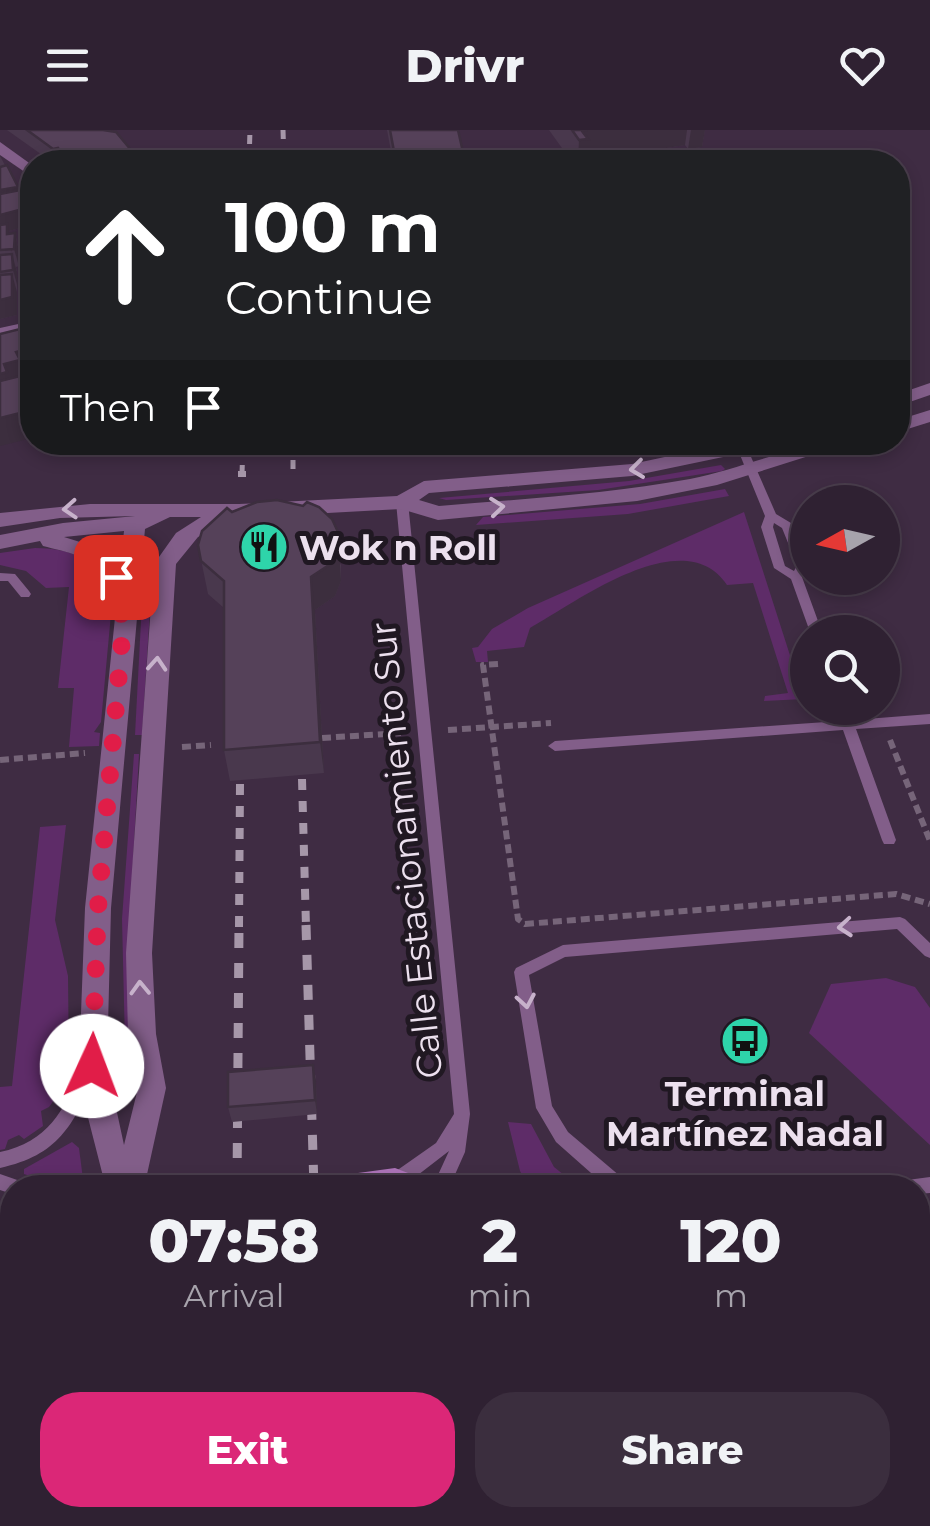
<!DOCTYPE html>
<html lang="en">
<head>
<meta charset="utf-8">
<style>
  :root { --surface:#2f2132; --page:#3b2e3e; --text:#f1f3f6; --muted:#a7a3ac; --line:#4a3e4d; --accent:#db2777 }
  body { margin:0; font-family:Montserrat,sans-serif; background:var(--page); color:var(--text); height:100vh; display:flex; flex-direction:column; font-size:38px; white-space:nowrap }
  * { box-sizing:border-box; margin:0 }
  p { font-size:32px; color:var(--muted) }
  .icon { flex:none; width:55px; height:55px; fill:none; stroke:currentColor; stroke-width:2; stroke-linecap:round; stroke-linejoin:round }
  .map { position:relative; flex:1; overflow:hidden }
  .drawer { position:absolute; left:0px; top:1045px; width:930px; height:352px; display:flex; flex-direction:column; background:var(--surface); border-radius:40px 40px 0 0; box-shadow:0 5px 15px #0003,0 0 0 2px var(--line) }
  .drawer>* { flex:none }
  .hud { position:absolute; left:20px; top:20px; width:890px; height:305px; border-radius:40px; box-shadow:0 5px 15px #0003,0 0 0 2px var(--line); background:#202124; color:#fff; overflow:hidden }
  .needle { width:65px; rotate:262deg }
  .controls { position:absolute; left:790px; top:355px; display:grid; gap:20px }
  .controls a { display:grid; place-items:center; width:110px; height:110px; border-radius:50%; background:var(--surface); box-shadow:0 5px 15px #0003,0 0 0 2px var(--line); font-size:50px }
  .pin { position:absolute; display:grid; place-items:center; width:85px; height:85px; color:#fff; margin:-42px; border-radius:20px; box-shadow:0 5px 15px #0006 }
  .me { position:absolute; width:110px; margin:-55px; rotate:2deg; stroke-linejoin:round; filter:drop-shadow(0 0 8px #0008) }
  .turn { display:flex; align-items:center; gap:35px; height:210px; padding:0 40px; font-size:45px }
  .turn .icon { width:130px; height:130px; stroke-width:2.5 }
  .turn b { display:block; font-size:70px; line-height:85px }
  .then { display:flex; align-items:center; height:95px; padding:0 40px; background:#0003; gap:20px; font-size:38px }
  .eta { display:flex; justify-content:space-evenly; align-items:center; height:170px; text-align:center }
  .eta b { font-size:60px; font-weight:800; line-height:70px }
  .action { display:flex; gap:20px; margin-top:auto; padding:20px 40px }
  .action a { flex:1; height:115px; border-radius:40px; background:var(--accent); color:#fff; font-size:40px; font-weight:800; line-height:115px; text-align:center }
  .action a+a { background:var(--page); color:var(--text) }
  header { display:flex; justify-content:space-between; align-items:center; height:130px; padding:0 40px; background:var(--surface); font-size:45px; font-weight:800 }
  .map>svg:first-child { display:block }
  .green { fill:#5e2c68 }
  .lines { fill:none; stroke-linecap:round; stroke-linejoin:round }
  .path { stroke:#766579; stroke-width:6; stroke-dasharray:9 5; stroke-linecap:butt }
  .lane { fill:#825e89; fill-rule:evenodd }
  .street { fill:#825e89; fill-rule:evenodd }
  .secondary { fill:#ad74b9; fill-rule:evenodd }
  .primary { fill:#cf84de; fill-rule:evenodd }
  .rail-far2 { stroke:#a697a9; stroke-width:5; stroke-dasharray:9 9; stroke-linecap:butt }
  .rail-far1 { stroke:#a697a9; stroke-width:8; stroke-dasharray:11 11; stroke-linecap:butt }
  .rail { stroke:#a697a9; stroke-width:9; stroke-dasharray:15 15; stroke-linecap:butt }
  .primary-bridge { stroke:#cf84de; stroke-width:30 }
  .wall { fill:#49384d }
  .shaded-wall { fill:#3c2e3e }
  .building { fill:#554159; stroke:#3c2e3e; stroke-width:2.5 }
  .oneway { stroke:#c7b2cb }
  .route { stroke:#e11d48; stroke-width:18; stroke-dasharray:0 32.4 }
  .labels { text-anchor:middle; dominant-baseline:central; stroke-width:10; stroke-linejoin:round; paint-order:stroke }
  .poi-label { font-size:35px; font-weight:bold; fill:#ece0ee; stroke:#201822; text-anchor:start }
  .street-label { font-size:35px; fill:#ece0ee; stroke:#201822 }
</style>
</head>
<body>
<header><svg class="icon" aria-label="menu" viewBox="0 0 24 24"><path d="M4 6h16M4 12h16M4 18h16"/></svg>Drivr<svg class="icon" aria-label="heart" viewBox="0 0 24 24"><path d="M12 20l-8-8c-3-5 5-10 8-4 3-6 11-1 8 4z"/></svg></header>
<div class="map">
<svg width="930" height="1396" viewBox="0 0 930 1396">
  <rect width="100%" height="100%" fill="#3f2c43"/>
  <g class="green">
    <path d="M721,335l4,4 -3,2 -124,19 -152,10 -7,-2 190,-17z"/>
    <path d="M725,359l4,7 -101,18 -152,11 7,-8 157,-13z"/>
    <path d="M744,382l60,187 -40,2 1,-5 23,-3 -35,-110 -26,2c-43,-64 -149,16 -197,43l-6,19 -37,4 1,11h-12l-4,-14 6,-1 14,-18 36,-21z"/>
    <path d="M35,418c34,0 64,11 78,44l-12,130 -7,10 6,1 -1,13 -30,1 5,-59h-16l11,-101 -23,1 -20,-17 -26,-6v-12z"/>
    <path d="M147,432l6,1 -11,172h-7l9,-171z"/>
    <path d="M134,624h5l-9,160 3,170 -7,1 -4,-166z"/>
    <path d="M66,695l-11,95 13,56 1,90 -6,22 -14,19 -8,4 2,15 -19,13 -5,-4 -11,5 -3,9 -5,1v-63l12,-1 28,-259z"/>
    <path d="M886,848l29,9 15,21v137l-121,-112 22,-49z"/>
    <path d="M508,992l23,2 23,43 25,20h-50l-9,-16z"/>
    <path d="M72,1012l7,6 5,39h-20l-40,-13v-5z"/>
    <path d="M930,1110v240l-12,-10v-228z"/>
    <path d="M526,1385h240l15,11h-252z"/>
  </g>
  <g class="lines">
    <g class="path">
      <path d="M498,534l-15,1 35,254 7,5 371,-30 34,10"/>
      <path d="M448,600l103,-7"/>
      <path d="M322,608l79,-5"/>
      <path d="M890,610l40,101"/>
      <path d="M182,617l29,-2"/>
      <path d="M0,630l85,-7"/>
    </g>
    <g class="lane">
      <path d="M743,317l5,3 28,64 15,9 17,39v5l-6,10 20,55h-12l-19,-53 -17,-11 -13,-41 4,-11 -27,-66zM774,393l8,5 15,37 -3,6 -9,-5 -12,-39z"/>
      <path d="M402,368l6,4 62,612 -5,38 -16,36h-17l17,-37 -48,37h-12l-2,-6 2,-6 47,-33 18,-29 -58,-612z"/>
      <path d="M0,443l15,1 14,17 2,3 -2,3h-8l-13,-16h-8z"/>
      <path d="M836,578h12l5,12 77,-6v10l-74,5 40,111 -2,4h-10l-2,-4 -39,-110 -288,21 -7,-5 7,-5 285,-20z"/>
      <path d="M900,787l5,2 25,24v15l-5,-2 -28,-27 -332,28 -36,18 23,131 16,26 59,50 2,6h-21l-52,-46 -20,-34 -22,-136 2,-4 47,-23z"/>
      <path d="M88,938l6,2 2,5c-24,51 -37,80 -96,93v-16c48,-10 63,-41 82,-82z"/>
      <path d="M0,1044l23,8 2,6h-13v6l-12,-4z"/>
      <path d="M930,1047v16l-12,1v-6h-28l2,-6z"/>
      <path d="M0,1094l12,4v16l-12,-4z"/>
    </g>
    <g class="street">
      <path d="M0,12l32,23v12l-32,-22z"/>
      <path d="M32,191v10l-32,7v-10z"/>
      <path d="M930,253v12l-32,11v-12z"/>
      <path d="M930,280v12l-32,10v-12z"/>
      <path d="M735,312h40l-9,6 -134,28 -203,17 -10,7 20,6c84,-7 168,-12 251,-27 55,-11 107,-37 163,-37l-136,43 -80,16 -199,19 -37,-11 -165,9 -38,19 -22,27 -24,389 4,81 10,54 -22,100h-38l-24,-94 -3,-28 6,-158 31,-300c-8,-8 -6,-18 -11,-29 -12,-24 -40,-27 -62,-33l-3,-5 -40,8v-14l63,-12 72,-7 -75,2 -60,9v-14l90,-9h149l158,-8 27,-15 208,-17zM170,387h31l-25,16 -22,31 -28,389 2,81 10,54 -14,57 -17,-79 4,-158 34,-379zM124,401l-4,37 -24,-21 -32,-10z"/>
    </g>
    <g class="secondary">
      <path d="M395,1038l26,10 4,10h-108l4,-10z"/>
      <path d="M107,1385h34l-1,11h-34z"/>
      <path d="M839,1385h45l4,11h-45z"/>
    </g>
    <path class="primary" d="M0,1247l12,6v36l-12,-5z"/>
    <g class="rail-far2">
      <path d="M283,0l1,32"/>
      <path d="M249,32l1,-32"/>
      <path d="M293,312v32"/>
      <path d="M242,344l1,-32"/>
    </g>
    <g class="rail-far1">
      <path d="M242,347v-6"/>
      <path d="M302,649l4,148"/>
      <path d="M239,797l1,-144"/>
    </g>
    <g class="rail">
      <path d="M306,795l8,263"/>
      <path d="M237,1058l2,-263"/>
      <path d="M234,1385v11"/>
      <path d="M324,1385v11"/>
    </g>
    <path class="primary-bridge" d="M233,1385l22,11"/>
  </g>
  <g class="wall">
    <path d="M7,0h96l38,32h-89z"/>
    <path d="M387,0h71l7,32h-72z"/>
    <path d="M549,0h156l-3,17 -14,2 -3,-4 -98,16v1h-15z"/>
    <path d="M0,26l19,35 8,35 -18,5v3l6,-1 4,18v15l-3,1 1,5v43l-17,4z"/>
    <path d="M303,376l38,59v16l-6,15 -20,14 9,163 -94,8 -6,-31v-142l-16,-14 -10,-49 34,-33z"/>
    <path d="M316,950l1,34 -85,8 -4,-15z"/>
  </g>
  <g class="shaded-wall">
    <path d="M587,0h100l-2,15 -98,16v1h-9l1,-22 3,-9z"/>
    <path d="M691,0h14l-3,17 -14,2z"/>
    <path d="M58,18l3,14h-5l-3,-13z"/>
    <path d="M18,57l6,21 3,18 -18,5 3,11v10l-5,-18h-7v-44z"/>
    <path d="M15,103l4,18v15l-5,-17z"/>
    <path d="M12,124l5,18 1,16 -5,-18z"/>
    <path d="M12,144l5,18v23l-17,4v-19z"/>
    <path d="M27,219l5,18 -10,2 3,9 -25,15v-19l4,-10 12,-12z"/>
    <path d="M32,280v28l-32,8v-28z"/>
    <path d="M338,402l3,49 -6,15 -20,14 9,163 -4,-31 -9,-165z"/>
    <path d="M313,935l3,15 1,34 -2,-14z"/>
  </g>
  <g class="building">
    <path d="M27,0h76l13,2 25,30h-66l-6,-7 -5,1 -6,-8 -5,1z"/>
    <path d="M390,0h68l7,31 -69,1z"/>
    <path d="M572,0h15l-5,1 6,8 -9,1z"/>
    <path d="M7,35l11,22 -18,3v-23z"/>
    <path d="M20,60l3,19 -23,6v-21z"/>
    <path d="M7,94v10l8,-1 -1,16 -14,1v-25z"/>
    <path d="M12,124l1,16 -13,2v-17z"/>
    <path d="M12,144v23l-12,3v-25z"/>
    <path d="M32,196v34l-5,-11 -11,3 4,8 -16,4 3,8 -7,2v-40z"/>
    <path d="M32,243v37l-32,8v-37z"/>
    <path d="M277,370l26,6 4,-4 12,5 13,12 6,13v17l-6,14 -21,14 9,165 -96,8v-169l-23,-20 -3,-16 4,-14 25,-23 5,4 25,-10z"/>
    <path d="M313,935l2,35 -87,7v-35z"/>
  </g>
  <defs><path id="oneway-chevron" d="M-2-3.5L2.5 0L-2 3.5" fill="none" stroke-width="1.6" stroke-linecap="round" stroke-linejoin="round" transform="scale(2.5)"/></defs>
  <g class="oneway">
    <use href="#oneway-chevron" transform="translate(637 339) rotate(173)"/>
    <use href="#oneway-chevron" transform="translate(497 377) rotate(-6)"/>
    <use href="#oneway-chevron" transform="translate(70 379) rotate(176)"/>
    <use href="#oneway-chevron" transform="translate(157 534) rotate(-86)"/>
    <use href="#oneway-chevron" transform="translate(845 797) rotate(175)"/>
    <use href="#oneway-chevron" transform="translate(140 858) rotate(-92)"/>
    <use href="#oneway-chevron" transform="translate(526 871) rotate(80)"/>
  </g>
  <g class="lines">
    <path class="route" d="M92,936l6,-158 25,-280 -7,-51"/>
  </g>
  <defs>
    <g id="restaurant-disc" transform="scale(2.5)"><circle r="9.5" fill="#2ed4aa" stroke="#201822"/><path d="M-5-6h1v4h1v-4h1v4h1v-4h1v5L-1.5 .5V6h-2V.5L-5-1ZM5-6V6H3V1.5H1.5Q1.5-4 5-6Z" fill="#111"/></g>
    <g id="bus-disc" transform="scale(2.5)"><circle r="9.5" fill="#2ed4aa" stroke="#201822"/><path d="M-5-6H5V4H4V6H2V4H-2V6H-4V4H-5ZM-3.5-4V0h7V-4ZM-3.5 1.2v1.5H-2V1.2ZM2 1.2v1.5H3.5V1.2Z" fill="#111"/></g>
  </defs>
  <g fill-rule="evenodd">
    <use href="#restaurant-disc" x="264" y="417"/>
    <use href="#bus-disc" x="745" y="911"/>
  </g>
  <g class="labels">
    <g class="poi-label">
      <text x="299" y="417">Wok n Roll</text>
      <text x="745" y="963" text-anchor="middle">Terminal<tspan x="745" dy="40">Martínez Nadal</tspan></text>
    </g>
    <g class="street-label">
      <text transform="translate(406 720) rotate(-96)">Calle Estacionamiento Sur</text>
    </g>
  </g>
</svg>
<div class="controls">
<a><svg class="needle" viewBox="-14 -14 28 28"><path d="M0-13l5 13h-10z" fill="#e53935"/><path d="M0 13l5-13h-10z" fill="#a7a3ac"/></svg></a>
<a><svg class="icon" aria-label="search" viewBox="0 0 24 24"><circle cx="10" cy="10" r="6"/><path d="M15 15l6 6"/></svg></a>
</div>
<div class="pin" style="left:116px;top:447px;background:#d93025"><svg class="icon" aria-label="arrive" viewBox="0 0 24 24"><path d="M6 21V4h12l-3 4 3 4H6"/></svg></div>
<svg class="me" style="left:92px;top:936px" viewBox="-20 -20 40 40"><circle r="19" fill="#fff"/><path d="M0-13L10 11 0 6-10 11z" fill="#e11d48"/></svg>
<div class="hud">
<div class="turn"><svg class="icon" aria-label="ahead" viewBox="0 0 24 24"><path d="M12 20V5M6 11l6-6 6 6"/></svg><div><b>100 m</b>Continue</div></div>
<div class="then">Then<svg class="icon" aria-label="arrive" viewBox="0 0 24 24"><path d="M6 21V4h12l-3 4 3 4H6"/></svg></div>
</div>
<section class="drawer">
<div class="eta">
<div><b>07:58</b><p>Arrival</p></div>
<div><b>2</b><p>min</p></div>
<div><b>120</b><p>m</p></div>
</div>
<div class="action"><a>Exit</a><a>Share</a></div>
</section>
</div>
</body>
</html>
